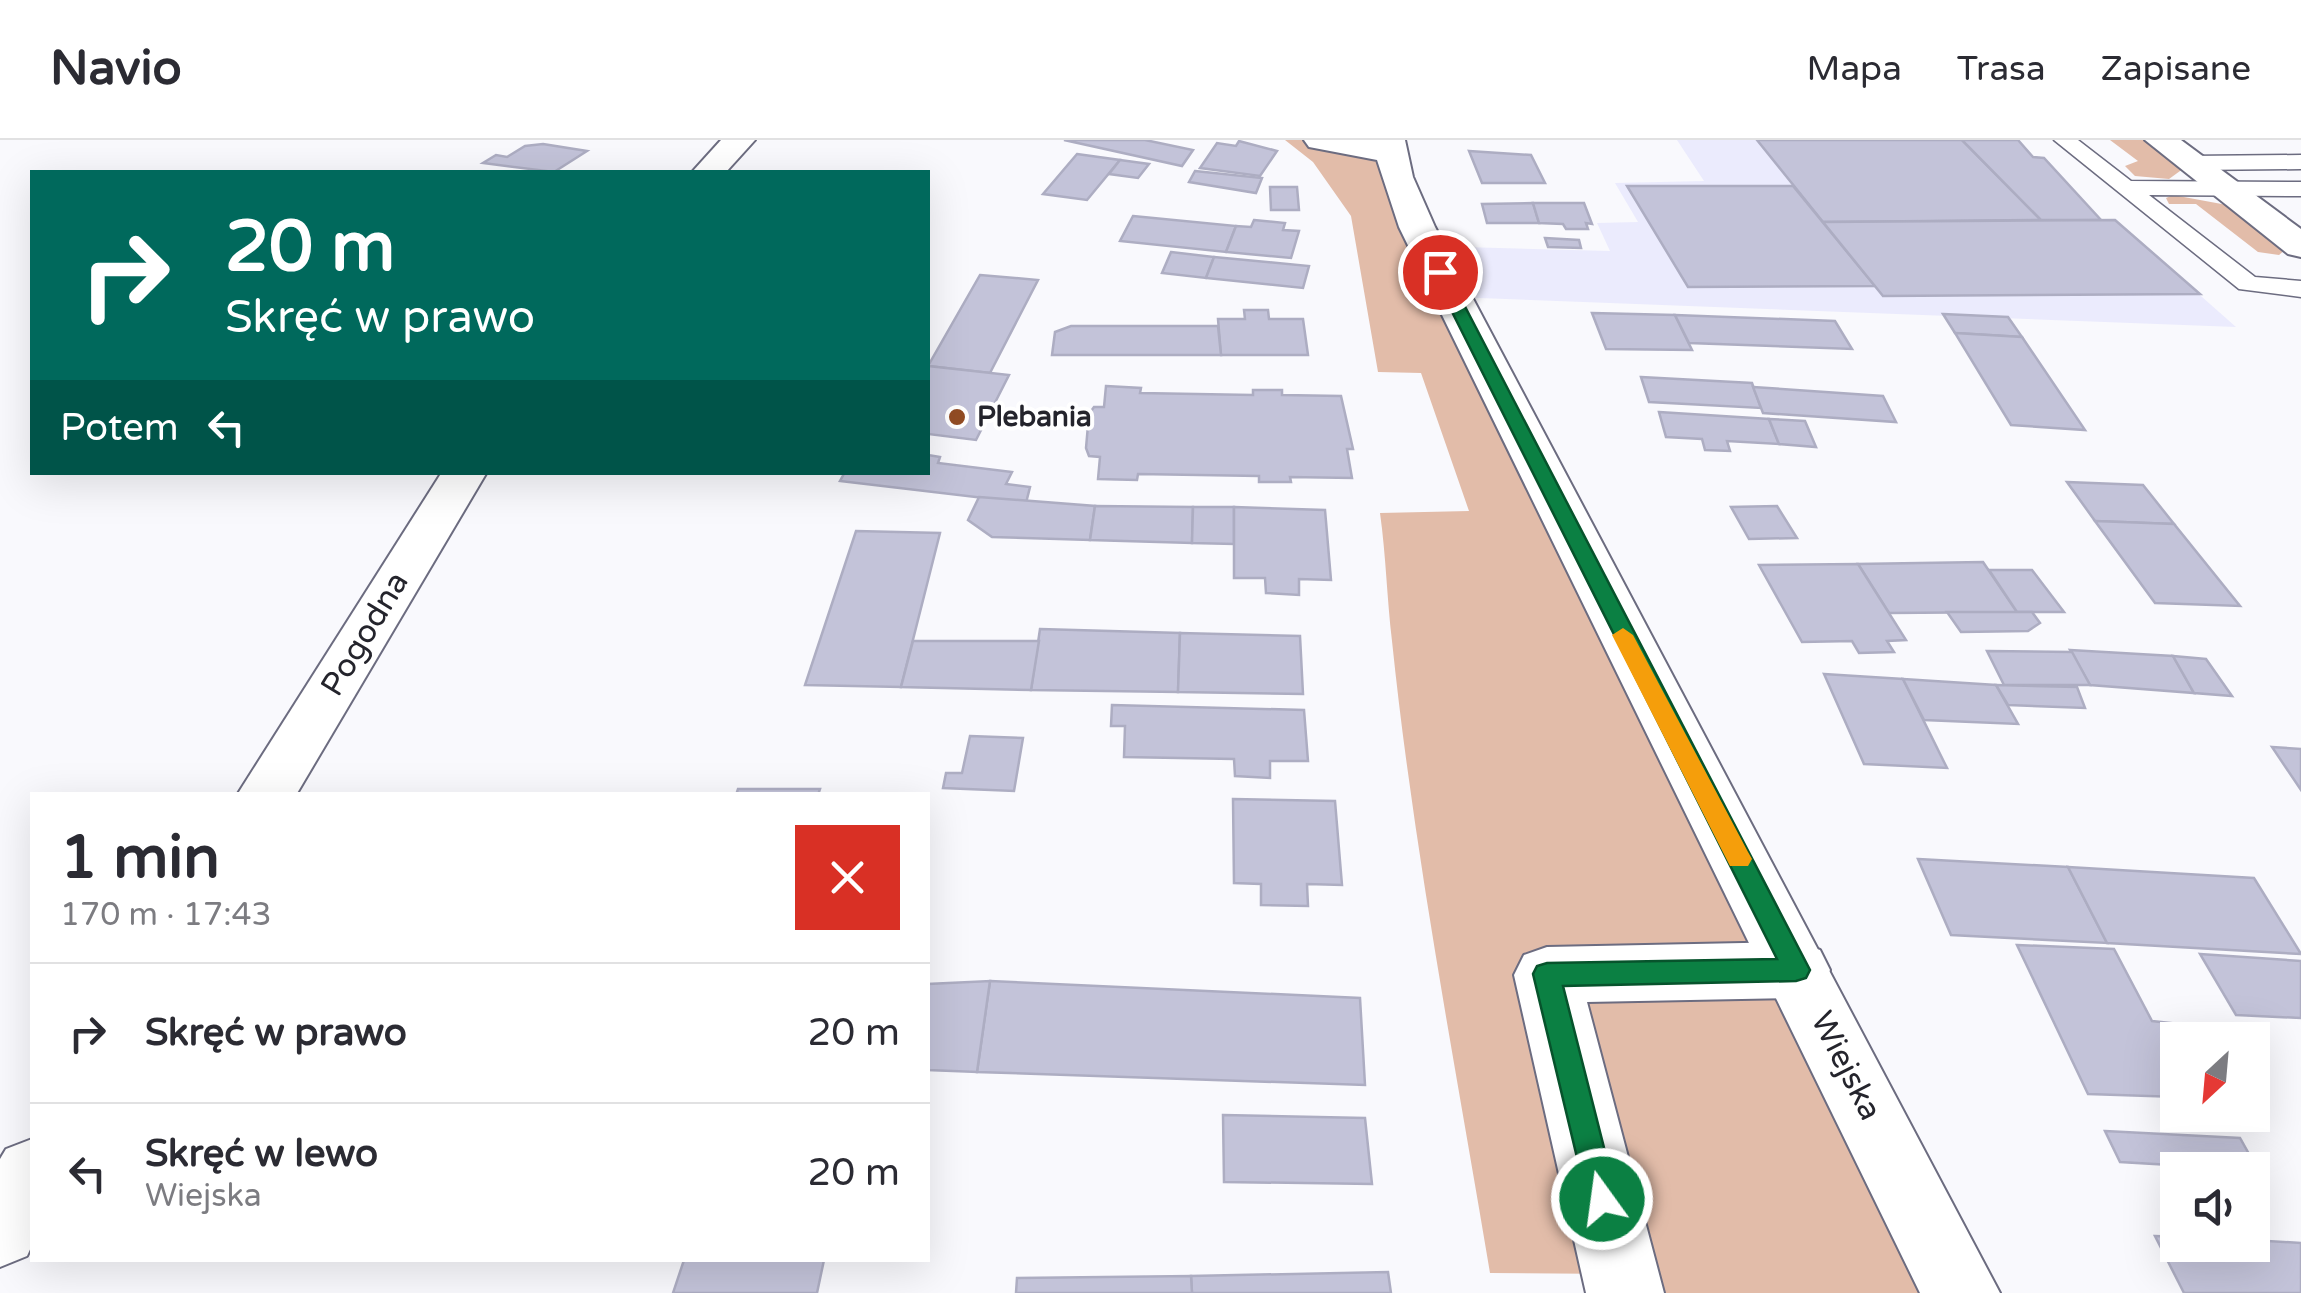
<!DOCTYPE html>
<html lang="pl">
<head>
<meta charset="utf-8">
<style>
  :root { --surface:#fff; --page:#f7f7f7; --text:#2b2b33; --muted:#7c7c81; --line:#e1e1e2 }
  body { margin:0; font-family:"Varela Round",sans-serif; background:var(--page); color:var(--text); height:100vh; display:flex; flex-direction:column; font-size:38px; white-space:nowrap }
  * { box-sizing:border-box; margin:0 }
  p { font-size:32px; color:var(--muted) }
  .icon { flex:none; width:55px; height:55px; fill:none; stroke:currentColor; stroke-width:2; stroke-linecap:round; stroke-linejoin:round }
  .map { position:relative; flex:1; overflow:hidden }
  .panel { position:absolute; left:30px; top:652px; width:900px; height:470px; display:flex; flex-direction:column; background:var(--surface); border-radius:0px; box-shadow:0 10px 40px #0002 }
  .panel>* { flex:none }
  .banner { position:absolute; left:30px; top:30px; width:900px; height:305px; border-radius:0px; box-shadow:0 10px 40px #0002; background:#00695c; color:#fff; overflow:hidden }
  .needle { width:65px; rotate:206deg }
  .tools { position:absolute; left:2160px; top:882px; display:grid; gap:20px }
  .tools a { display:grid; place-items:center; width:110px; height:110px; border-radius:0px; background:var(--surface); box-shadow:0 10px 40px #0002; font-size:50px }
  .pin { position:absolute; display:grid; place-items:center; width:85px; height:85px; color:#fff; margin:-42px; border:5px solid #fff; border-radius:50%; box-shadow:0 2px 10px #0007 }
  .me { position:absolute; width:110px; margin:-55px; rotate:346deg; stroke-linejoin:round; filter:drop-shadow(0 0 8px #0008) }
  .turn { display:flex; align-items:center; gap:35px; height:210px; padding:0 30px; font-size:45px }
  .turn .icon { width:130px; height:130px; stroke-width:2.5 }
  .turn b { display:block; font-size:70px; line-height:85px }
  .then { display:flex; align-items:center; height:95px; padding:0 30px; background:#0003; gap:20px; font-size:38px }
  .round { display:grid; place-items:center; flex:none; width:105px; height:105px; border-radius:0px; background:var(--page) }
  .summary { display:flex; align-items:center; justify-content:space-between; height:170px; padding:0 30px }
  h1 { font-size:60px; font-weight:700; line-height:75px }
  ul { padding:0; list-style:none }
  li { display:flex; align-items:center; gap:30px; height:140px; padding:0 30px; border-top:2px solid var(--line) }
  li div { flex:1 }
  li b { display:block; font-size:38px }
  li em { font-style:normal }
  header { display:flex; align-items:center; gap:60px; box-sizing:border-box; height:140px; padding:0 50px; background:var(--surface); border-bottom:2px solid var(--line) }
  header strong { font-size:48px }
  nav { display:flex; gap:55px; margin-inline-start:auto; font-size:35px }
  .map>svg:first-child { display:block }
  .built { fill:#ebebfd }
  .green { fill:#e2bca9 }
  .building { fill:#c3c3d9; stroke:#adadc2; stroke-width:2.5 }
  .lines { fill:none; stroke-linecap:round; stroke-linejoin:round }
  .service-casing { stroke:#6c6c80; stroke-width:3 }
  .minor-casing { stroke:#6c6c80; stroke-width:4 }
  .tertiary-casing { stroke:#6c6c80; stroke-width:4 }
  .service { fill:#fff; fill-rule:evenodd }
  .minor { fill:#fff; fill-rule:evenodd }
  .tertiary { fill:#fff; fill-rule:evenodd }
  .route { fill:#0b8043; stroke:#07532c; stroke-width:2.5 }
  .slow { fill:#f59e0b }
  .poi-dot { fill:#924c24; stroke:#fff; stroke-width:4 }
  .labels { text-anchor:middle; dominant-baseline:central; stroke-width:8; stroke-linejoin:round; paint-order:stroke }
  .far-poi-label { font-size:28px; font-weight:bold; fill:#24242c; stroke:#fff; text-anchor:start }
  .street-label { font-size:32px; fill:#24242c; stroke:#fff }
</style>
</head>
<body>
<header>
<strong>Navio</strong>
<nav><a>Mapa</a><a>Trasa</a><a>Zapisane</a></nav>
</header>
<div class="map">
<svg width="2301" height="1153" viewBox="0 0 2301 1153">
  <rect width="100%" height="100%" fill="#f9f9fd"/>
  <path class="built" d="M1677,0h341l15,16 11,2 57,62h14l121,107 -784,-30 -25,-51 183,5 -13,-28 41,-1 -23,-39 89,-2z"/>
  <g class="green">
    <path d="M1285,0h36l70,13 570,1140h-336l-5,-19 -130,-1c-35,-210 -76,-420 -98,-632 -5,-42 -6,-85 -12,-128l89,-2 -48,-138 -43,-1 -27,-156 -38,-54z"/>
    <path d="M2110,0h51l30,23 -22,16 -34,-3 -10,-10 13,-5z"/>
    <path d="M2173,55l81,15 41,31 -16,14 -21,-3 -62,-48h-27l-3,-6z"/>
  </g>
  <g class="building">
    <path d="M1064,0h81l48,10 -11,16z"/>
    <path d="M1757,0h205l79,80 -218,2z"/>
    <path d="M1962,0h56l15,17 11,1 57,62h-60z"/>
    <path d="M1239,1l38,10 -17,25 -60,-8 17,-25 19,3z"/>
    <path d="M543,4l44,7 -33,21 -71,-9 13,-8 11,2 18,-11z"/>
    <path d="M1469,11l62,4 14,28h-63z"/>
    <path d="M1077,14l43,6 -33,40 -44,-6z"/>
    <path d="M1120,20l29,4 -11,14 -29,-4z"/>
    <path d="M1195,31l67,7 -6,15 -67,-11z"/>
    <path d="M1627,46h166l82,100 -187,1z"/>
    <path d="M1270,47h27l2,23h-28z"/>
    <path d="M1533,63l6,20h-52l-5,-19z"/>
    <path d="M1533,63h51l8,21 -6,-1 2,6h-22l-3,-5 -24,-1z"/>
    <path d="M1133,76l103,10 -10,26 -106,-11z"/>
    <path d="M1254,80l31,3 -2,7 16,1 -8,27 -65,-6 10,-26 15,1z"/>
    <path d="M2115,80l85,74 -317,2 -60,-74z"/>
    <path d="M1545,98l34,2 2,8 -33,-1z"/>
    <path d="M1171,112l43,5 -8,21 -44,-5z"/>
    <path d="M1214,117l95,9 -6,22 -97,-10z"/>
    <path d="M980,135l58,5 -48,93 -62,-7z"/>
    <path d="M1244,170h24l1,9h34l5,36h-87l-3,-36h27z"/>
    <path d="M1592,173l83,2 17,35 -86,-1z"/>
    <path d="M1943,174l65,3 14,20 -67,-4z"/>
    <path d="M1675,175l160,6 17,28 -163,-6z"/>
    <path d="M1071,186h147l3,29h-169l3,-23z"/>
    <path d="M1955,193l67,4 63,93 -74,-5z"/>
    <path d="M928,226l81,9 -33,65 -48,-6z"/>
    <path d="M1641,237l111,6 9,25 -112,-6z"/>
    <path d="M1106,246l35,2 -1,5 113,2v-5h29v5l59,1 12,53h-6l5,29 -62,-1 1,5h-32v-6l-121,-2 -1,6 -39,-1 2,-22 -11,-1 -3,-8 3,-34 5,-7h10z"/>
    <path d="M1753,247l130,9 13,26 -133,-9z"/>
    <path d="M1659,272l110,7 10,25 -52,-3 3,10 -25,-1 -3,-11 -36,-2z"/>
    <path d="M1769,279l36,2 11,26 -37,-3z"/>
    <path d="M928,315l12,2 -2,6 74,9 -6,12 24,3 -4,16 -186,-22 5,-9h83z"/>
    <path d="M2067,342l76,3 31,39 -79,-3z"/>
    <path d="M979,357l116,9 -5,34 -98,-3 -24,-17z"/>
    <path d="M1095,366l98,1 -1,36 -102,-3z"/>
    <path d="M1777,366l20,32 -48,1 -18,-32z"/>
    <path d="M1193,367h41v37l-42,-1z"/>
    <path d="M1234,367l91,3 6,70 -32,-1v16l-33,-2 -1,-15h-31z"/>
    <path d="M2095,381l79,3 66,82 -85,-3z"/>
    <path d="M856,391l84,2 -39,154 -96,-2z"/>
    <path d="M1983,422l34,50 -128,1 -31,-49z"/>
    <path d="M1858,424l48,76 -19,1 7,11 -35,1 -7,-12 -50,1 -43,-77z"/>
    <path d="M1989,430h43l32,42h-47z"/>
    <path d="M1947,472h85l8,11 -12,8 -67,1z"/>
    <path d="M1040,489l140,4 -2,59 -147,-2z"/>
    <path d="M1180,493l120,3 3,58 -125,-2z"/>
    <path d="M913,501h126l-8,49 -130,-3z"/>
    <path d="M2070,510l103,6 21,37 -104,-8z"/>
    <path d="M1987,511l85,1 18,33h-86z"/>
    <path d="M2173,516l33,3 26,37 -38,-3z"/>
    <path d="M1824,534l79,5 44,89 -83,-4z"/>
    <path d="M1903,539l93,6 22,39 -94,-4z"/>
    <path d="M1996,545l81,2 8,21 -77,-3z"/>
    <path d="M1112,565l192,5 4,51h-38v17l-35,-2 -1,-17 -110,-2 1,-31h-14z"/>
    <path d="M970,596l53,2 -9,53 -71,-3 3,-15h16z"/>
    <path d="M2272,607l29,2v41z"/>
    <path d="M738,649h82l-2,6h-82z"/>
    <path d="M1233,659l102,2 7,84 -35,-1 1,22 -47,-1v-21l-27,-1z"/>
    <path d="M1918,719l150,8 39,76 -156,-8z"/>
    <path d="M2068,727l186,11 47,76 -194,-11z"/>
    <path d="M2017,805l97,4 38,72 27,3 10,16h-11v16l-9,-1 9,16v26l-90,-3z"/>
    <path d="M2200,814l101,7v57l-65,-3z"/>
    <path d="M990,841l370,17 5,87 -388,-13z"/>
    <path d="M990,841l-13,91 -49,-2v-86z"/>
    <path d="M1223,975l142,3 7,66 -148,-2z"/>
    <path d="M2105,991l135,7 18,32 -138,-8z"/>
    <path d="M2155,1096l23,1v8h74v-5l49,3v50h-117z"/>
    <path d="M684,1120h140l-7,33h-144z"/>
    <path d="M1388,1132l3,21h-199l-1,-17z"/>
    <path d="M1191,1136l1,17h-176l1,-15z"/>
  </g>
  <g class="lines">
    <g class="service-casing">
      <g id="service">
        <path d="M2054,0h24l53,41 170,1v14l-152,-1 106,82 46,4v16l-62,-8z"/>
        <path d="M2301,15v14l-110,1 -11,-7 11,-7z"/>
      </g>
    </g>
    <g class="minor-casing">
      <g id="minor">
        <path d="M721,0h34l-29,32h-34z"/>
        <path d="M442,332h45l-191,323h-59z"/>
        <path d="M1797,802l23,8 10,20 -10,20 -23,8 -210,4 77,291h-78l-72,-318 10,-20 23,-8z"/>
        <path d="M32,999v106l-5,11 -27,11v-108l6,-10z"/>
      </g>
    </g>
    <g class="tertiary-casing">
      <g id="tertiary">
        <path d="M1304,0h101l8,37 22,50 565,1066h-80l-521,-1066 -22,-67 -68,-13z"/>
        <path d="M2145,0h36l120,89v28l-13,-3z"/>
      </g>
    </g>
    <use href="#service" class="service"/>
    <use href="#minor" class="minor"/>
    <use href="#tertiary" class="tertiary"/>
  </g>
  <path class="route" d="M1434,128l13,4 363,698 -4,8 -10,3 -233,5 54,213 -4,10 -11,5 -11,-5 -4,-10 -54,-225 4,-8 10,-3 230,-4 -345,-687z"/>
  <path class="slow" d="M1623,488l10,7 115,217 4,7 -4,7h-18l-118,-231z"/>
  <circle class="poi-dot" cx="957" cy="277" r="10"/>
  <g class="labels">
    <g class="far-poi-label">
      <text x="977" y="277">Plebania</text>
    </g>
    <g class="street-label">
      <text transform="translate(365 494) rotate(-59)">Pogodna</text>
      <text transform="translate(1846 926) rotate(63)">Wiejska</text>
    </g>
  </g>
</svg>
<div class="tools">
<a><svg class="needle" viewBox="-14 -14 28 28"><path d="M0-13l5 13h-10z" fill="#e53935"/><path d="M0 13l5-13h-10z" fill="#7c7c81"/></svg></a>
<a><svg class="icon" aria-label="sound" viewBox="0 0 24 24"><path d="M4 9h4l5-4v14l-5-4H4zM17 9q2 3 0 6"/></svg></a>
</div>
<div class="pin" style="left:1440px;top:132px;background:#d93025"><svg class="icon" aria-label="arrive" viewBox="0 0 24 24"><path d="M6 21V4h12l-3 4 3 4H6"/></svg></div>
<svg class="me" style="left:1602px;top:1059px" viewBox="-20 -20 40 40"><circle r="17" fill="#0b8043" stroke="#fff" stroke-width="3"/><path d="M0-11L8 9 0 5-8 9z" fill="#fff"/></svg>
<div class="banner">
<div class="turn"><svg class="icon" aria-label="right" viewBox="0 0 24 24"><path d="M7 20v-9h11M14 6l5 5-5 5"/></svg><div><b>20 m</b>Skręć w prawo</div></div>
<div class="then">Potem<svg class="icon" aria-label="left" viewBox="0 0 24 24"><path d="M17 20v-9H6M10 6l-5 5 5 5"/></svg></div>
</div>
<section class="panel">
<div class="summary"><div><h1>1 min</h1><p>170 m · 17:43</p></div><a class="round" style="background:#d93025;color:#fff"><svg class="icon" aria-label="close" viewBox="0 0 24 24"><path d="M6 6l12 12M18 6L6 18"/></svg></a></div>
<ul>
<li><svg class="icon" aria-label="right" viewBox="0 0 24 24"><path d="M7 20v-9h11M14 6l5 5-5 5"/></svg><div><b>Skręć w prawo</b></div><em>20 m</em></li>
<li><svg class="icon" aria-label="left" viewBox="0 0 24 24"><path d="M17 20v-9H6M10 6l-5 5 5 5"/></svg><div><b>Skręć w lewo</b><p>Wiejska</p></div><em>20 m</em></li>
</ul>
</section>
</div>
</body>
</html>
